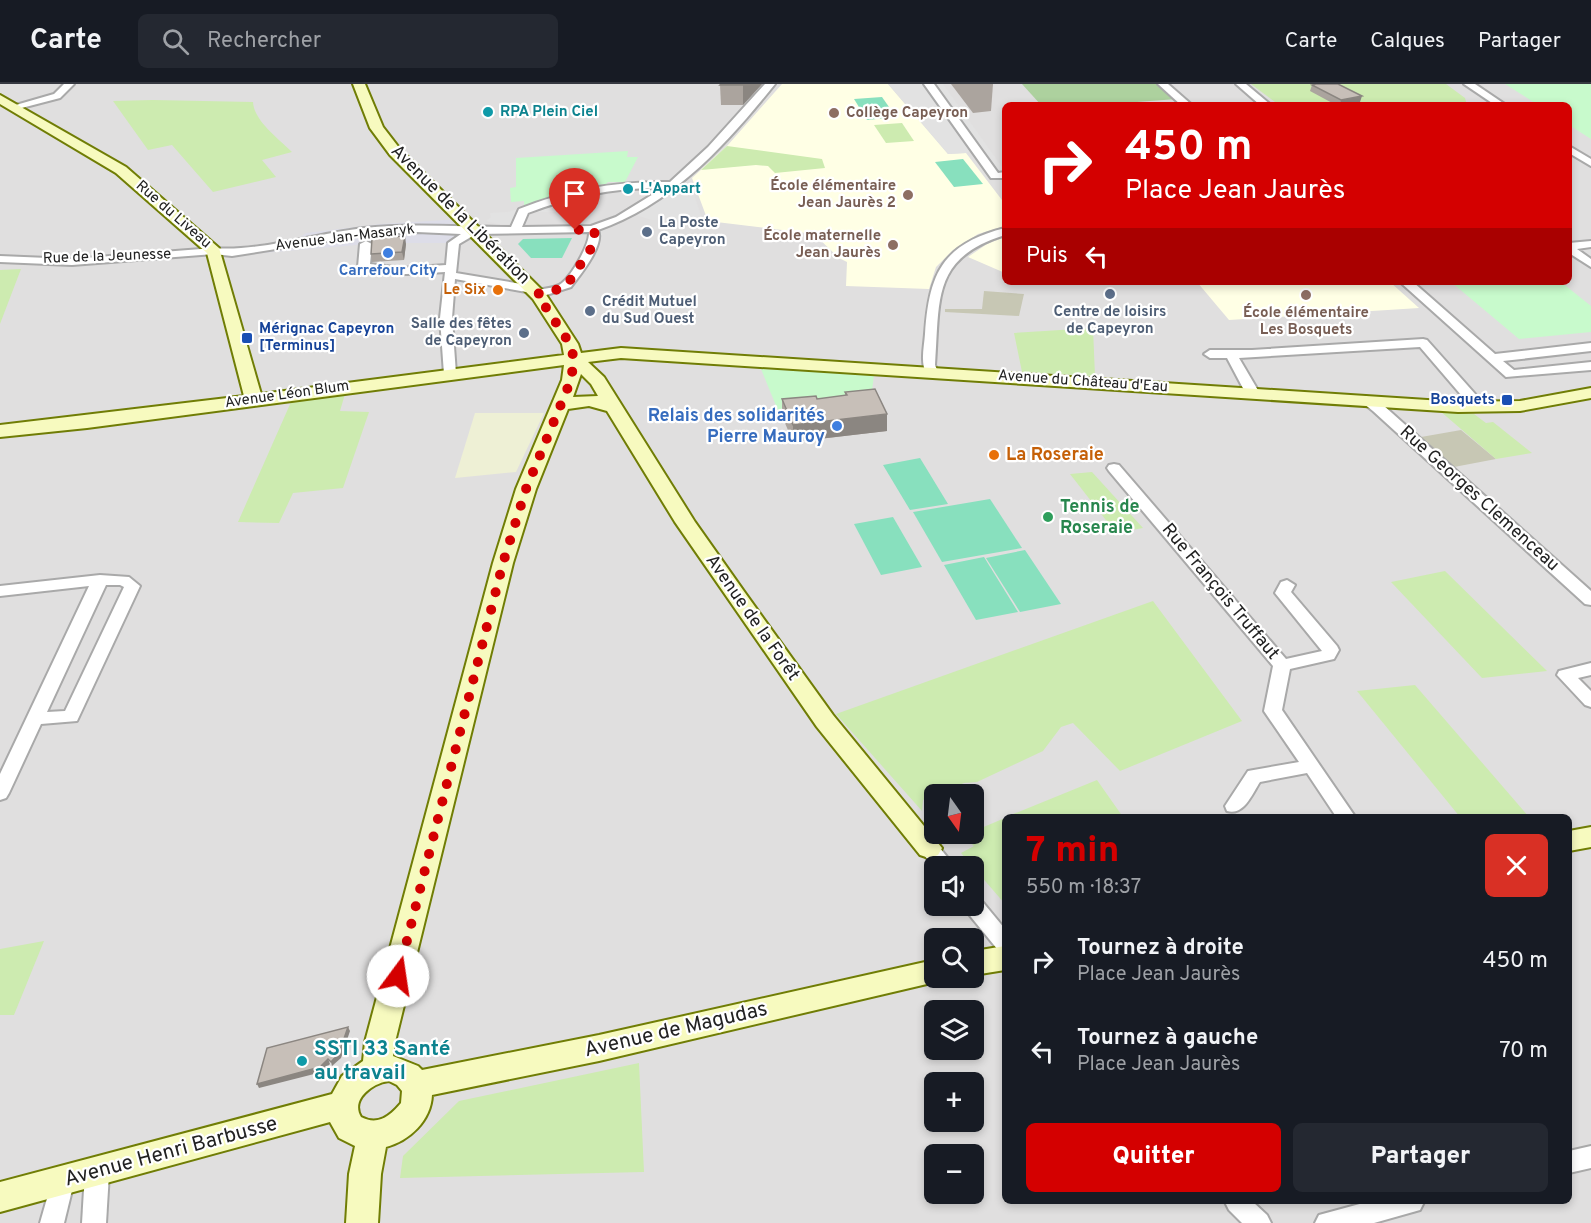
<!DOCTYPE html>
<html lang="fr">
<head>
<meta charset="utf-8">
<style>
  :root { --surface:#171b24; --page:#242831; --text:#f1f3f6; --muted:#9ea1a6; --line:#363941; --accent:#d40000 }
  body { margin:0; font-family:Overpass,sans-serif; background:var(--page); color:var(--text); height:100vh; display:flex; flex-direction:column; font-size:22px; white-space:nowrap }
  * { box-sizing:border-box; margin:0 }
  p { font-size:20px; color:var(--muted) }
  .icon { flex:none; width:33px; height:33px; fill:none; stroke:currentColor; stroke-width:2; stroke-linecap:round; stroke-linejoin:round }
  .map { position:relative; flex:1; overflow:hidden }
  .panel { position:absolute; left:1002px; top:730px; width:570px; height:390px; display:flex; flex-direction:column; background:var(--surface); border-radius:9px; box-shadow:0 3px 9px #0003 }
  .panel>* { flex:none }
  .hud { position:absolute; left:1002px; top:18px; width:570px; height:183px; border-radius:9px; box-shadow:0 3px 9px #0003; background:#d40000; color:#fff; overflow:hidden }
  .needle { width:39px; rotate:166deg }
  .controls { position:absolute; left:924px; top:700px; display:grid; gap:12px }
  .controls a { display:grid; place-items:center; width:60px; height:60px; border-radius:9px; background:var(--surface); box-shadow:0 3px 9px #0003; font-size:30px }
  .pin { position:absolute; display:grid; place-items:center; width:51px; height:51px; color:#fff; margin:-62px -26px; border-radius:50% 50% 50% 0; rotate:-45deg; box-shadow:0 0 6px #0007 }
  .pin .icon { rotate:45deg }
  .me { position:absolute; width:66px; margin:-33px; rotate:14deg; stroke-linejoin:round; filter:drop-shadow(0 0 4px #0008) }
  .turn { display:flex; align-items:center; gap:21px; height:126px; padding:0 24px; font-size:27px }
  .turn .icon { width:78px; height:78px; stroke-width:2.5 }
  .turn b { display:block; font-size:42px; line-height:51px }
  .then { display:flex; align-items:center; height:57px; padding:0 24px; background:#0003; gap:12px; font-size:22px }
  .round { display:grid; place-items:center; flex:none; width:63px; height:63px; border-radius:9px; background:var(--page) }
  .headline { display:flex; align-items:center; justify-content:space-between; height:102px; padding:0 24px }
  h1 { font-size:36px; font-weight:800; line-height:45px; color:var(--accent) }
  .button { display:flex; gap:12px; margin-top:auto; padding:12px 24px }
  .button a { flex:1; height:69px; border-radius:9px; background:var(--accent); color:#fff; font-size:24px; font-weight:800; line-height:69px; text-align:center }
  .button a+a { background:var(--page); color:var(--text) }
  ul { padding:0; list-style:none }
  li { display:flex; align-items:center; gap:18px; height:90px; padding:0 24px }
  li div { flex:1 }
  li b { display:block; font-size:22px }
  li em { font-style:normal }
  header { display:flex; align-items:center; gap:36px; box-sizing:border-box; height:84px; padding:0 30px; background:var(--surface); border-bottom:2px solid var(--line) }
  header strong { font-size:28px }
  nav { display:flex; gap:33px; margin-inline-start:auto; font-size:21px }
  .search { width:420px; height:54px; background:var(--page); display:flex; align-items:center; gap:15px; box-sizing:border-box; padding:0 21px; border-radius:9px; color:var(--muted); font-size:22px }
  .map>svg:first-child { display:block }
  .residential { fill:#e0dfdf; fill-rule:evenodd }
  .education { fill:#ffffe5 }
  .construction { fill:#c7c7b4 }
  .farmland { fill:#eef0d5 }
  .grass { fill:#cdebb0 }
  .forest { fill:#add19e }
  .park { fill:#c8facc }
  .pitch { fill:#88e0be }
  .parking { fill:#e2e2e2 }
  .plaza { fill:#dddde8 }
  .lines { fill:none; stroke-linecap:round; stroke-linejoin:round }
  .street-casing { stroke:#a9a9a9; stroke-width:4 }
  .secondary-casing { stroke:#707d05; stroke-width:4 }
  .street { fill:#fff; fill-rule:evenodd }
  .secondary { fill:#f7fabf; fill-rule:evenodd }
  .wall { fill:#aba49e }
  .shaded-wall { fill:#8b8681 }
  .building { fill:#c7bfb8; stroke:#8b8681; stroke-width:1.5 }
  .route { stroke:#d40000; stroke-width:10; stroke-dasharray:0 18 }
  .culture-dot { fill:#0f9aa8; stroke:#fff; stroke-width:2 }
  .education-dot { fill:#8d6e63; stroke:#fff; stroke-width:2 }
  .service-dot { fill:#5c6f8a; stroke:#fff; stroke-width:2 }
  .shop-dot { fill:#3f7fe0; stroke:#fff; stroke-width:2 }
  .food-dot { fill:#e8710a; stroke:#fff; stroke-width:2 }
  .transit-dot { fill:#1a4fb4; stroke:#fff; stroke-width:2 }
  .leisure-dot { fill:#2e9e5b; stroke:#fff; stroke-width:2 }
  .labels { text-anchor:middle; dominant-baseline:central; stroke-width:4.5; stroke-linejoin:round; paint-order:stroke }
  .far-culture-label { font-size:15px; font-weight:bold; fill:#0d838f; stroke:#fff; text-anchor:start }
  .far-education-label { font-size:15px; font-weight:bold; fill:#785e54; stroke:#fff; text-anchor:end }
  .far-street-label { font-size:15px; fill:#222; stroke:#fff }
  .far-service-label { font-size:15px; font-weight:bold; fill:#4e5e75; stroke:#fff; text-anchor:start }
  .far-shop-label { font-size:15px; font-weight:bold; fill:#366cbe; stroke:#fff }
  .far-food-label { font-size:15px; font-weight:bold; fill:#c56008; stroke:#fff; text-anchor:end }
  .far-transit-label { font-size:15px; font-weight:bold; fill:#164399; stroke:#fff; text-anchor:start }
  .street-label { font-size:18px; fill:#222; stroke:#fff }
  .shop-label { font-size:18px; font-weight:bold; fill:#366cbe; stroke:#fff; text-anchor:end }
  .food-label { font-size:18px; font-weight:bold; fill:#c56008; stroke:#fff; text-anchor:start }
  .leisure-label { font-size:18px; font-weight:bold; fill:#27864d; stroke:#fff; text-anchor:start }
  .near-street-label { font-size:21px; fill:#222; stroke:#fff }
  .near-culture-label { font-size:21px; font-weight:bold; fill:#0d838f; stroke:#fff; text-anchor:start }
</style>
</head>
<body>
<header>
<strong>Carte</strong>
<div class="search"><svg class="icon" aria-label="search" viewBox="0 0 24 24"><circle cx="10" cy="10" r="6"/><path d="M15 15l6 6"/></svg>Rechercher</div>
<nav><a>Carte</a><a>Calques</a><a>Partager</a></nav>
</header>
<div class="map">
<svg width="1591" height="1139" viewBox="0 0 1591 1139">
  <rect width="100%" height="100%" fill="#f2efe9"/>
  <path class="residential" d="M0,0h1591v1139h-1591zM1005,21h564v177h-564zM934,711h40v39h-40zM1005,734h564v384h-564zM934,783h40v39h-40zM934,855h40v39h-40zM934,927h40v39h-40zM934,999h40v39h-40zM934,1071h40v39h-40z"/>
  <g class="education">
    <path d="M782,0h106l60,70 18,-1 39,51v22l-27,8 -25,16 -17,17 -7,22 -83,-3 1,-24 -8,-4 -25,-24 -106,-13 -16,-43 35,-32z"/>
    <path d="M1005,153v36l-37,-16 19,-13z"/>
    <path d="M1197,198h193l29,26 -190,12z"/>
  </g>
  <g class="construction">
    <path d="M984,207l40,3 -5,22 -74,-4v-3h37z"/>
    <path d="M1461,346l35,29 -42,8 -33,-30z"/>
  </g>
  <path class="farmland" d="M475,329h69l-28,59 -61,6z"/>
  <g class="grass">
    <path d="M1251,0h195l19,14 2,7h-188z"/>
    <path d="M153,16l100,2c1,19 26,37 39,50l-30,8 14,17 -63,15 -41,-47 -24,5 -35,-49z"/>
    <path d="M902,39l12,18 -28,2 -12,-18z"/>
    <path d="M727,62l95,13 3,9 -50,5 -7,-7 -12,-1 -55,5z"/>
    <path d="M21,185l-21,55v-54z"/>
    <path d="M1093,244l2,48 -73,-4 -8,-39z"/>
    <path d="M345,310l-5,17 29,1 -26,76 -50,5 -14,30 -41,-1 53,-120z"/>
    <path d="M1440,327l34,3 12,9 7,-1 39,31 -36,6z"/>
    <path d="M1092,388l51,56 -27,5 -46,-59z"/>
    <path d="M1445,487l102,100 -65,7 -91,-96z"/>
    <path d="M1153,517l89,120 -122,50 -47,-48 -12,4 -18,24 -66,31 -13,1 -41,17 -1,11 -86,-97z"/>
    <path d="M1415,601l114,132h-69l-103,-126z"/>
    <path d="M1097,696l26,37h-117z"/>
    <path d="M1005,734v86l-44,-51 13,-7 -11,-10 11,-2v-3z"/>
    <path d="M44,857l-30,74h-14v-66z"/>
    <path d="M639,979l5,109 -244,6 3,-22 56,-55z"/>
  </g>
  <path class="forest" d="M1022,0h138l17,15 -80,6h-56z"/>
  <g class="park">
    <path d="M1505,0h86v55l-22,-14v-20h-31z"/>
    <path d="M628,67l-1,6h11l-13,25h-17l-2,2 -9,1 -73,22v-6l-13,1 -1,-14 6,-1v-29z"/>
    <path d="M1451,198h110l30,24v26l-72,7z"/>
    <path d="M761,285l113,6 -2,16 5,10 -98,12z"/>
  </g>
  <g class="pitch">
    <path d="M882,13l14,20 -29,3 -13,-21z"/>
    <path d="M963,75l20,25 -29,3 -19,-25z"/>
    <path d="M572,154l-10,20h-31l-13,-14 5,-5z"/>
    <path d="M920,374l28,46 -38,6 -27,-45z"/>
    <path d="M990,415l32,49 -80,14 -29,-50z"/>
    <path d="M893,433l29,50 -41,8 -27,-51z"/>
    <path d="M1025,466l36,54 -41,8 -34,-54z"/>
    <path d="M984,473l34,55 -42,8 -32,-55z"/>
  </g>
  <g class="parking">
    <path d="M888,0h38l47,65 -7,4 -18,1z"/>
    <path d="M933,0h10l62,87 -7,1z"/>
    <path d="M674,99l17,3 12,35 -51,-1 -20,-6z"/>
    <path d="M582,109l-3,19h-49l-4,12h-28l-12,-3 5,-4 -1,-4 18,-1 16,-5 6,5z"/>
  </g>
  <path class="plaza" d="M462,135l13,12 -21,12h-74l-165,14 -9,-15 20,6h16l54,-8 10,-7 75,-9z"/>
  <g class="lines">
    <g class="street-casing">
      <g id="street">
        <path d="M64,0h10l-14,14 -46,12 -5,-3 45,-13z"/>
        <path d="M765,0h10c-48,60 -103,121 -177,146 7,15 -18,45 -27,57l-34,11 -5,-5 -77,-14 -3,39 4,56 -6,4 -6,-4 -4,-56 5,-46c-19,1 -73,6 -87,-5l2,-23 6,-3 6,3 -2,20 31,4 45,-3 2,-22 13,-9 -44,-2 -53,3 -132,21 -18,-2 -142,11 -72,-3v-6l72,3 142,-11c44,4 104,-15 150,-20 48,-5 98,-1 147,-1l8,-18c50,-20 98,-28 151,-27l38,-35zM663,104l-47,29 -25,9 -69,1 6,-14c44,-17 87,-26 135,-25zM589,148c1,12 -17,43 -27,51 -6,5 -16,5 -23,7l-6,-4 -77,-13 3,-29 17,-10z"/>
        <path d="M924,0h10l64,89 7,-1v6h-14z"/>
        <path d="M1158,0h10l24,21h-11z"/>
        <path d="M1236,0h10l25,21h-11z"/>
        <path d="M1464,0h11l31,21h-11z"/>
        <path d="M1569,62l22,13v7l-22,-13z"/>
        <path d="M1005,144v7c-74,23 -65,65 -70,130l3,7 -6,4 -5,-1c-7,-12 -3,-27 -2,-41 4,-60 17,-90 80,-106z"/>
        <path d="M1591,157v6l-14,2 14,10v8l-22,-14v-10z"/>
        <path d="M1400,198h13l82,72 96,-11v8l-88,10 11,9 77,-8v8l-85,7z"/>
        <path d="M1423,255l4,1 57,64 2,3 -2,3h-10l-54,-63 -181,11 20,34 -7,4 -7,-4 -18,-34h-17l-6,-4 6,-4h42z"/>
        <path d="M1366,312l17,9 208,186v14l-6,-1 -212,-193 -14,-11z"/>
        <path d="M1114,380l5,1 167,194 36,-8 -47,-58 6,-11 6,-2 8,5 -4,7 46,54 2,4 -5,9 -44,10 -8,41 74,108h-19l-30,-45 -47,9c-8,12 -16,34 -33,29l-2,-5 23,-35 51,-9 -35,-51 9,-45 -164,-195 -2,-3 2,-3z"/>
        <path d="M100,491l29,2 11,9 -63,135 -36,3 -32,69 -3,5 -6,2v-26l89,-188 -89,10v-10zM106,501h14l4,2 -59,124 -18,1z"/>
        <path d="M1591,579v12l-13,3 13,13v16l-6,-2 -28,-30 2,-4z"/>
        <path d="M929,757l7,2 19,24 -21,1 -15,-20 3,-5z"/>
        <path d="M974,814l7,2 24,29v23l-7,-2 -31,-38 -3,-6h10z"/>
        <path d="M1591,1062v22l-22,5v-22z"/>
        <path d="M97,1078l8,3 4,8 -3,50h-24l3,-50 4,-8z"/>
        <path d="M62,1087l8,3 4,8 -10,41h-24l14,-49z"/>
        <path d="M1225,1118h28l14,13 4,8h-29l-13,-13z"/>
        <path d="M1367,1118h57l-4,8 -46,13h-59l4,-8z"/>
      </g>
    </g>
    <g class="secondary-casing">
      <g id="secondary">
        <path d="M353,0h12l18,43 17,22 145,144 33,51 3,9 40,-5 837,54 62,-1 71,-13v10l-71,13 -62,1 -837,-54 -33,4 16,15 91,145 48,68 90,125 109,133 -4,7 -9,3 -9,-3 -103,-128 -142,-205 -68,-111 -18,-5 -21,3 -32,80 -23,74 -118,479 -2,14 25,10 4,4 177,-35 335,-75v18h11l-1,2 -345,81 -167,34c-1,26 -23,46 -46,52l-5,27 -3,49h-32l3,-49 6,-28 -16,-8 -9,-16 -330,90v-30l332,-88 10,-18 21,-15 2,-19 128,-479 23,-74 46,-109 2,-15 -477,63 -87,9v-12l244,-29 -37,-143 -91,-80 -116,-69v-9l126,72 93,81 42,146 303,-39 -2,-11 -29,-45 -143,-144 -20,-27zM581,290l10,10 7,12 -25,1zM389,997l8,4 5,6 -1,12c-11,13 -23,23 -40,14 -11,-18 12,-34 28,-36z"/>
        <path d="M1591,743v20l-22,4v-20z"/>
        <path d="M1005,862v24l-31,5v-24z"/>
      </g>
    </g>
    <use href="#street" class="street"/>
    <use href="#secondary" class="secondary"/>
  </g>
  <g class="wall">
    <path d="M721,0h41l-19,21h-22l-1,-20z"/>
    <path d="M951,0h42l-2,27 -18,2z"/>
    <path d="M1312,1l48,17 -13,3h-11l-26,-14z"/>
    <path d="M406,160l-2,16 -32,2 -1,-8z"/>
    <path d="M845,308l42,22v17l-94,11 -11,-26v-17h35l28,-3z"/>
  </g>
  <g class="shaded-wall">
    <path d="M744,0h18l-19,21v-20z"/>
    <path d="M1362,12l-2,6 -13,3h-7l1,-5z"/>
    <path d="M405,152l1,8 -2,16 -2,-8z"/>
    <path d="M887,330v17l-94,11v-17z"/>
    <path d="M348,943l2,4 -9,27 -9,8 -1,-4z"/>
    <path d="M328,975l2,5 -8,8 -63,16 -2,-4z"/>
  </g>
  <g class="building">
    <path d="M721,0h23l-1,1h-23z"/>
    <path d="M1316,0h22l24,12 -21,4 -29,-15z"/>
    <path d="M405,152l-3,16 -31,2 1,-16z"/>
    <path d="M875,305l12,25 -94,11 -11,-26 34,-3 1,3 30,-4 -2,-3z"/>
    <path d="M348,943l-9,26 -8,9 -3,-3 -8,8 -63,17 10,-36z"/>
  </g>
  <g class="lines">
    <path class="route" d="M398,892l105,-413 23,-74 45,-109 3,-21 -4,-15 -33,-50 23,-5 7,-4 27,-41 1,-10 -3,-5 -17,1"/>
  </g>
  <g class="culture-dot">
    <circle cx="488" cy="28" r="6"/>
    <circle cx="628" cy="105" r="6"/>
    <circle cx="302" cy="977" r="6"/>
  </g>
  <g class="education-dot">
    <circle cx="834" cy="29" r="6"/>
    <circle cx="908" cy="111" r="6"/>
    <circle cx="893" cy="161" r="6"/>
    <circle cx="1306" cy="211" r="6"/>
  </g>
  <g class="service-dot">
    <circle cx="647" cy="148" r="6"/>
    <circle cx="1110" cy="210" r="6"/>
    <circle cx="590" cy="227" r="6"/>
    <circle cx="524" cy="249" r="6"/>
  </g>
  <g class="shop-dot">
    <circle cx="388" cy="169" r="6"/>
    <circle cx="837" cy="342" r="6"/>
  </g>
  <g class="food-dot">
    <circle cx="498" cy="206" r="6"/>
    <circle cx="994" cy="371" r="6"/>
  </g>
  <g class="transit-dot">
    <rect x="241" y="248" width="12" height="12" rx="3"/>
    <rect x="1501" y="310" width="12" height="12" rx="3"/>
  </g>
  <circle class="leisure-dot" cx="1048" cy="433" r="6"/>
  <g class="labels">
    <g class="far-culture-label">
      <text x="500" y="28">RPA Plein Ciel</text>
      <text x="640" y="105">L'Appart</text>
    </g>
    <g class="far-education-label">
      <text x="846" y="29" text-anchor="start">Collège Capeyron</text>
      <text x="896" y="102">École élémentaire<tspan x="896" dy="17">Jean Jaurès 2</tspan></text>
      <text x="881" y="152">École maternelle<tspan x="881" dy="17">Jean Jaurès</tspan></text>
      <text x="1306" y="229" text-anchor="middle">École élémentaire<tspan x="1306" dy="17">Les Bosquets</tspan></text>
    </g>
    <g class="far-street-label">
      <text transform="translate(173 131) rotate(41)">Rue du Liveau</text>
      <text transform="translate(345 154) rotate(-7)">Avenue Jan-Masaryk</text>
      <text transform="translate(107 173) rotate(-2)">Rue de la Jeunesse</text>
      <text transform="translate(1083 298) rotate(4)">Avenue du Château d'Eau</text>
      <text transform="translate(287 311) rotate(-8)">Avenue Léon Blum</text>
    </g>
    <g class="far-service-label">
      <text x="659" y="139">La Poste<tspan x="659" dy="17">Capeyron</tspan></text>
      <text x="602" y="218">Crédit Mutuel<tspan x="602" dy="17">du Sud Ouest</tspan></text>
      <text x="1110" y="228" text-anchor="middle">Centre de loisirs<tspan x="1110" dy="17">de Capeyron</tspan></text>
      <text x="512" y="240" text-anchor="end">Salle des fêtes<tspan x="512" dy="17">de Capeyron</tspan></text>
    </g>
    <g class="far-shop-label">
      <text x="388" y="187">Carrefour City</text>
    </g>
    <g class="far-food-label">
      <text x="486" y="206">Le Six</text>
    </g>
    <g class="far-transit-label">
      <text x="259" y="245">Mérignac Capeyron<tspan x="259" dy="17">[Terminus]</tspan></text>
      <text x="1495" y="316" text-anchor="end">Bosquets</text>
    </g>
    <g class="street-label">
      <text transform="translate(460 131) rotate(45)">Avenue de la Libération</text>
      <text transform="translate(1479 415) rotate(42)">Rue Georges Clemenceau</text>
      <text transform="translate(1220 508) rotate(50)">Rue François Truffaut</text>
      <text transform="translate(752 534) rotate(55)">Avenue de la Forêt</text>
    </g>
    <g class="shop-label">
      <text x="825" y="332">Relais des solidarités<tspan x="825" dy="21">Pierre Mauroy</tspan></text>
    </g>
    <g class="food-label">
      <text x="1006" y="371">La Roseraie</text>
    </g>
    <g class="leisure-label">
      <text x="1060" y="423">Tennis de<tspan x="1060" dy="21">Roseraie</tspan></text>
    </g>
    <g class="near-street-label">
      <text transform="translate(676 946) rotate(-13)">Avenue de Magudas</text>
      <text transform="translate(171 1068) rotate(-15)">Avenue Henri Barbusse</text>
    </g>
    <g class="near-culture-label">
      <text x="314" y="965">SSTI 33 Santé<tspan x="314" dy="24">au travail</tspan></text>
    </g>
  </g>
</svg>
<div class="controls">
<a><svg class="needle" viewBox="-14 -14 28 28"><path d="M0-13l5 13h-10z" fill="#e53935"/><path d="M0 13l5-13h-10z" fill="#9ea1a6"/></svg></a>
<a><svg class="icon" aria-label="sound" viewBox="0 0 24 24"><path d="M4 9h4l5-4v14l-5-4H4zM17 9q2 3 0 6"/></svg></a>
<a><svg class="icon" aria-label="search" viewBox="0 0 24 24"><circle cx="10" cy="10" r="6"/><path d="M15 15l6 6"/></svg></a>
<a><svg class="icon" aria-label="layers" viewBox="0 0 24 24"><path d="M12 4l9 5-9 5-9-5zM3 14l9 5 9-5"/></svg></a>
<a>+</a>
<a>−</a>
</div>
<div class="pin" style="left:575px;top:146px;background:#d93025"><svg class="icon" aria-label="arrive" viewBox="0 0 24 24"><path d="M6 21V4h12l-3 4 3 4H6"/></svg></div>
<svg class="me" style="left:398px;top:892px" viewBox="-20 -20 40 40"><circle r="19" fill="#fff"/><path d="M0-13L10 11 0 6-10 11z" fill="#d40000"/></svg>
<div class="hud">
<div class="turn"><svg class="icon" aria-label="right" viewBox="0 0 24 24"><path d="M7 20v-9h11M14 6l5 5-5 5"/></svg><div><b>450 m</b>Place Jean Jaurès</div></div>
<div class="then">Puis<svg class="icon" aria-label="left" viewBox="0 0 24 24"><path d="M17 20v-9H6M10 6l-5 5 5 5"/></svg></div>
</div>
<section class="panel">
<div class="headline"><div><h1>7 min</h1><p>550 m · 18:37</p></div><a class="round" style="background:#d93025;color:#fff"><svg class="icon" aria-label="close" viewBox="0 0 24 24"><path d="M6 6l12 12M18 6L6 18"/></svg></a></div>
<ul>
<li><svg class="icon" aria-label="right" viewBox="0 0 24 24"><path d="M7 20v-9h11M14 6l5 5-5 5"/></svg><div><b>Tournez à droite</b><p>Place Jean Jaurès</p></div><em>450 m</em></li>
<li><svg class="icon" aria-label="left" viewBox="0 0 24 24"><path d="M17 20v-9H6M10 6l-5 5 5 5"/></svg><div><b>Tournez à gauche</b><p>Place Jean Jaurès</p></div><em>70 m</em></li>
</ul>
<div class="button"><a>Quitter</a><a>Partager</a></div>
</section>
</div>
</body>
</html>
